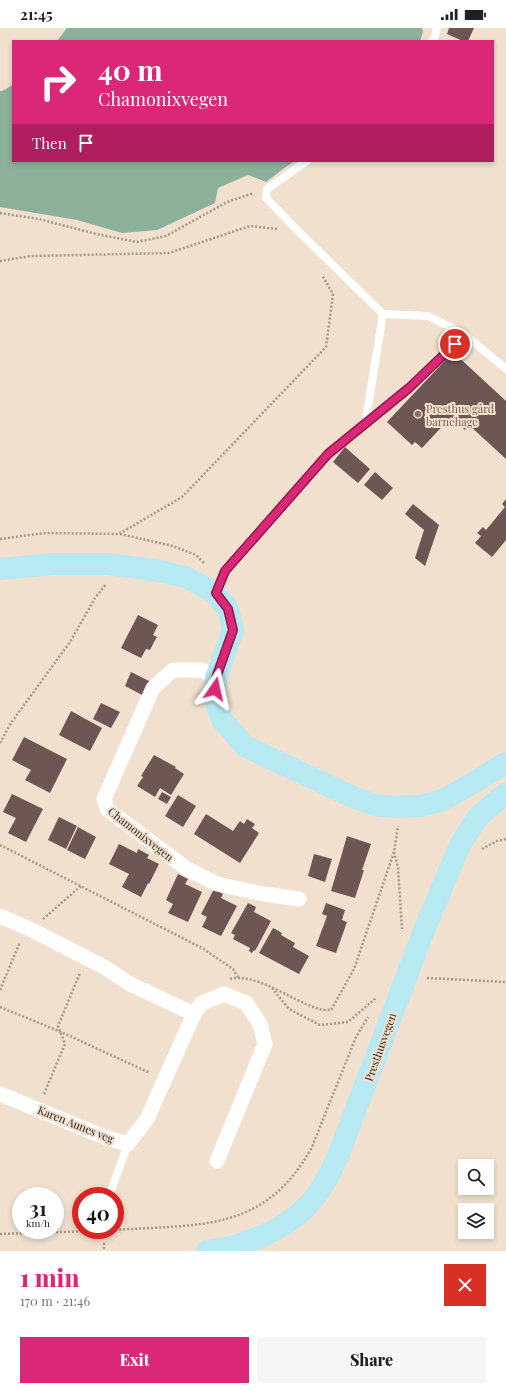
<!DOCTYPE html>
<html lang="en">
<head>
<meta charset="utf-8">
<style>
  :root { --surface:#fff; --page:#f6f6f6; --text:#202124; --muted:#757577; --accent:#db2777 }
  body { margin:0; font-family:"Playfair Display",serif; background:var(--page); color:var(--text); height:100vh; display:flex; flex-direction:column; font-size:15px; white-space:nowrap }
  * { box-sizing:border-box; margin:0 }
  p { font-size:13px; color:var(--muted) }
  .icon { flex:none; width:22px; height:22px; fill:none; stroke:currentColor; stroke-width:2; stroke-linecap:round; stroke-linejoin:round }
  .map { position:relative; height:1223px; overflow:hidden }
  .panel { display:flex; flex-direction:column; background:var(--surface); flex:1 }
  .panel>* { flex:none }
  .guide { position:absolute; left:12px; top:12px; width:482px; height:122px; border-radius:0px; box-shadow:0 2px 6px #0003; background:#db2777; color:#fff; overflow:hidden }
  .tools { position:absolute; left:458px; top:1131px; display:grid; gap:8px }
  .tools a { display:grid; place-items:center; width:36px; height:36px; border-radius:0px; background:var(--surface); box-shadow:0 2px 6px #0003; font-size:20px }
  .speed { position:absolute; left:12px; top:1159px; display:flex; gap:8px; font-size:20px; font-weight:700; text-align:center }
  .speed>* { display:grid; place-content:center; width:52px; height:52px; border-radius:50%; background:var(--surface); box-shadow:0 2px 6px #0003; line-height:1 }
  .speed small { font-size:10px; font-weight:400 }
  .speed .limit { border:6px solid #d22; background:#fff; color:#111 }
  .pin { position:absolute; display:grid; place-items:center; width:34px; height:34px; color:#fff; margin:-17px; border:2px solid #fff; border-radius:50%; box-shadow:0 1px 4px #0007 }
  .me { position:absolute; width:44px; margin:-22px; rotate:11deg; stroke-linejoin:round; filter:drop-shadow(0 0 3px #0008) }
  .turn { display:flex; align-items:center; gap:14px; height:84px; padding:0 20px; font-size:18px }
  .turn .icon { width:52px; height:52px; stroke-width:2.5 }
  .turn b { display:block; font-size:28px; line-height:34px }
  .then { display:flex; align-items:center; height:38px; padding:0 20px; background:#0003; gap:8px; font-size:15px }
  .round { display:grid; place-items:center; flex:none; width:42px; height:42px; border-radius:0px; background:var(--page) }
  .summary { display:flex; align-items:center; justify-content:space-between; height:68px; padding:0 20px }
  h1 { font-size:24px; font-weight:800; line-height:30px; color:var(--accent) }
  .button { display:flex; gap:8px; margin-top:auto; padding:8px 20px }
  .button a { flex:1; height:46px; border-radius:0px; background:var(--accent); color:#fff; font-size:16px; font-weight:800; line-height:46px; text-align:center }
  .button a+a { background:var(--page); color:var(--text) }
  .status { display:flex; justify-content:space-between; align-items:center; height:28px; padding:0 20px; background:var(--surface); direction:ltr }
  .status svg { height:11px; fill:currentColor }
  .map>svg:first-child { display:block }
  .forest { fill:#8db09b }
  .building { fill:#6d5653 }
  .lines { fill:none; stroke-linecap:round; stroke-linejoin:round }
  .path { stroke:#a4988a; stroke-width:2.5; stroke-dasharray:2 2; stroke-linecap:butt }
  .lane { stroke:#fff; stroke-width:8 }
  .street { stroke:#fff; stroke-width:15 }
  .secondary { stroke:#b7e9f2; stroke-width:22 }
  .route-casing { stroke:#8e194d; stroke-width:10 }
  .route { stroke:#db2777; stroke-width:7 }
  .education-dot { fill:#8d6e63; stroke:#f1e0ce; stroke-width:1.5 }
  .labels { text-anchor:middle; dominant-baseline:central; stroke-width:4; stroke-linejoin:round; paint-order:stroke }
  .education-label { font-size:11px; fill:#785e54; stroke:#f1e0ce; text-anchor:start }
  .street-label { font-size:11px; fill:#27211b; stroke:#f1e0ce }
</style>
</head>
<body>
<div class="status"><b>21:45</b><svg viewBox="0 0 49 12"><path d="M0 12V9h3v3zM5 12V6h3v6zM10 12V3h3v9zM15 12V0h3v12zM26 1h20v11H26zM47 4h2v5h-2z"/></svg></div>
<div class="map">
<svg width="506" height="1223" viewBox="0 0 506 1223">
  <rect width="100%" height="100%" fill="#f1e0ce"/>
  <g class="forest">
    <path d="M67,0h355l1,4 -3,9h-363z"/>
    <path d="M13,57v76h282l-8,5 -21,16 -18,-7 -30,13 -3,15 -58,27 -35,3 -45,-13 -77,-13v-116h2z"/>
  </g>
  <g class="building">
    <path d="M449,0h25l-6,13h-5l-16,-7z"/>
    <path d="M453,324l53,49v58l-37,-34 -4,5 -14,-13 -29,31 -7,-6 -3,3 -25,-23z"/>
    <path d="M345,419l25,22 -12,14 -25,-21z"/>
    <path d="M375,444l18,16 -11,12 -18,-15z"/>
    <path d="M506,471v41l-14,17 -17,-14 6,-7 -4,-3 6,-6 3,3 19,-23 -3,-3z"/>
    <path d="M413,476l26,21 -14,41 -10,-8 9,-28 -19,-16z"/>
    <path d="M138,587l20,10 -5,10 4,2 -3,5 -4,8 -4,-1 -5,9 -20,-10z"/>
    <path d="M131,644l20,10 -7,14 -19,-10z"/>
    <path d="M101,675l19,9 -9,16 -18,-9z"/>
    <path d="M71,683l31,17 -12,23 -31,-16z"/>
    <path d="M24,709l43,22 -17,34 -25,-13 6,-10 -19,-10z"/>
    <path d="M154,727l22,12 -1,1 9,6 -13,21 -11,-7 -5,9 -18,-11 6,-9 -2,-1z"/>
    <path d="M162,764l9,5 -4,7 -9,-5z"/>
    <path d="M12,766l31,15 -17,33 -18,-9 8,-15 -13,-6z"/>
    <path d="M178,767l18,11 -13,21 -18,-11z"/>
    <path d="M206,786l27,17 7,-10 4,3 3,-5 8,5 -3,4 7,5 -19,30 -46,-29z"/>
    <path d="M59,789l18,9 -11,23 -18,-9z"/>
    <path d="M78,799l18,10 -11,22 -18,-9z"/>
    <path d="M347,808l24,8 -9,26h2l-9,28 -24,-7z"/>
    <path d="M119,816l18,9 1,-4 11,6 -2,3 12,6 -10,20 -1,-1 -7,14 -19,-10 7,-13 -20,-10z"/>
    <path d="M314,826l18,5 -7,23 -17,-6z"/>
    <path d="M178,846l10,5 -3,5 17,8 -14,30 -20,-9 5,-9 -7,-4z"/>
    <path d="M214,861l9,5 -2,4 16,8 -16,30 -19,-9 5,-10 -6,-3z"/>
    <path d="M248,875l8,4 -2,5 17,9 -16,30 -1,-1 -2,3 -3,-2 1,-3 -17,-9 2,-4 -4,-2z"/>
    <path d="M326,875l19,7 -3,10 5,2 -11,31 -20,-7 11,-30 -5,-2z"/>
    <path d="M273,900l9,5 -1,2 14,8 -2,4 16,9 -10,18 -40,-21z"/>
  </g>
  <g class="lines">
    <g class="path">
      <path d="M0,185l39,6 57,15 41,8 29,-6 61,-34 27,-9"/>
      <path d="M0,233l31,-5 138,-3 81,-27 27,3"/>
      <path d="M120,506l53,12 23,9 8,8"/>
      <path d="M0,511l45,-6 74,1 63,-37 144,-150 7,-53 -11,-19"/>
      <path d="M0,715l11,-20 59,-81 25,-44 11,-14"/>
      <path d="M0,817l202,103 31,21 5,8"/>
      <path d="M482,821l15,-8 9,-2"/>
      <path d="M394,824l4,15 4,62"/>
      <path d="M43,891l38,-33"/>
      <path d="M427,950l79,4"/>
      <path d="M230,951c26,-7 64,23 89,30 4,1 8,1 12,1l23,-41 40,-117 4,-26"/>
      <path d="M272,960l17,21 31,16 28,-3 28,-24"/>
      <path d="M0,962l20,-48"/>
      <path d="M0,979l61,25 89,41"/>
      <path d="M44,1066l21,-50 -7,-18 22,-53"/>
      <path d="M115,1202c85,-6 150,3 197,-83l44,-110 12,-20"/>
      <path d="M0,1206l91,-3"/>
      <path d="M104,1215v8"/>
    </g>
    <g class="lane">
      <path d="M432,13l3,-4 2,-9"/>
      <path d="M307,133l-40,28 -1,9 31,32 86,84 45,2 36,18"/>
      <path d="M365,397l18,-111"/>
      <path d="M216,565l9,-22 103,-117 81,-66 55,-54 42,35"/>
      <path d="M109,1168l19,-52"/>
      <path d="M104,1203v-1"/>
    </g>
    <g class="street">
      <path d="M216,650l-14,-8h-29l-20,18 -49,111 3,10 80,60 30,15 47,10 35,5"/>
      <path d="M0,888l32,14 72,37 26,17 64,30"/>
      <path d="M0,1066l107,44 21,6 19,-25 47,-105 8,-11 22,-9 22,9 14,21 5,20 -48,117"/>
    </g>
    <g class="secondary">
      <path d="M0,541l53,-5h54l48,6 30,7 23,12 7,4 13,16 5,21 -17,48 -1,22 7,20 23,26 103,49 26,10 20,2 26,-1 20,-5 16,-8 50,-30"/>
      <path d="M207,1223c9,-2 19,-2 27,-5 27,-8 56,-21 75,-42 13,-14 21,-31 29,-48l87,-228 35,-83 18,-28 28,-24"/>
    </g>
  </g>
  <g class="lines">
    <g class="route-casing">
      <path id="route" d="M215,661l1,-11 17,-48 -5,-21 -12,-16 9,-22 103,-117 81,-66 46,-44"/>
    </g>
    <use href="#route" class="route"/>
  </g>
  <circle class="education-dot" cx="418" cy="386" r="4"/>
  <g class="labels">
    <g class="education-label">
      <text x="426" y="380">Presthus gård<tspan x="426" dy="13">barnehage</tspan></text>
    </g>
    <g class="street-label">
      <text transform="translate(141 806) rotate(38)">Chamonixvegen</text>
      <text transform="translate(380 1019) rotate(-70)">Presthusvegen</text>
      <text transform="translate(76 1096) rotate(22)">Karen Aunes veg</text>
    </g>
  </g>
</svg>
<div class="tools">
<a><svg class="icon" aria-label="search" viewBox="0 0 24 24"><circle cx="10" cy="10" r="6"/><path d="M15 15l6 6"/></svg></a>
<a><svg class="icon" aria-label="layers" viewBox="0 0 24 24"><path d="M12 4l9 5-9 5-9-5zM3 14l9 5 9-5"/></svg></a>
</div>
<div class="speed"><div>31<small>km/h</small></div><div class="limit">40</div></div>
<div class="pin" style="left:455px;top:316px;background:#d93025"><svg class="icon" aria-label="arrive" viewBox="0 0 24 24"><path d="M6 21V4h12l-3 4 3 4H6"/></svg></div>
<svg class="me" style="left:215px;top:661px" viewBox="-20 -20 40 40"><path d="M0-17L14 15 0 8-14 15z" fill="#db2777" stroke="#fff" stroke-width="4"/></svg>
<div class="guide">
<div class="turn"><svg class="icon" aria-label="right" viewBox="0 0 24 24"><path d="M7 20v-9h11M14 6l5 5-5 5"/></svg><div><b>40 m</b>Chamonixvegen</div></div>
<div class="then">Then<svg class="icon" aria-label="arrive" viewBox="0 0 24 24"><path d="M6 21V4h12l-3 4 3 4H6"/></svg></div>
</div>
</div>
<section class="panel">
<div class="summary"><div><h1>1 min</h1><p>170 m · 21:46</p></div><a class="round" style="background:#d93025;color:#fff"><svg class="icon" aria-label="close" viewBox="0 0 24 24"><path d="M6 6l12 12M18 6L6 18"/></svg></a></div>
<div class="button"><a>Exit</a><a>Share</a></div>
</section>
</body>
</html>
